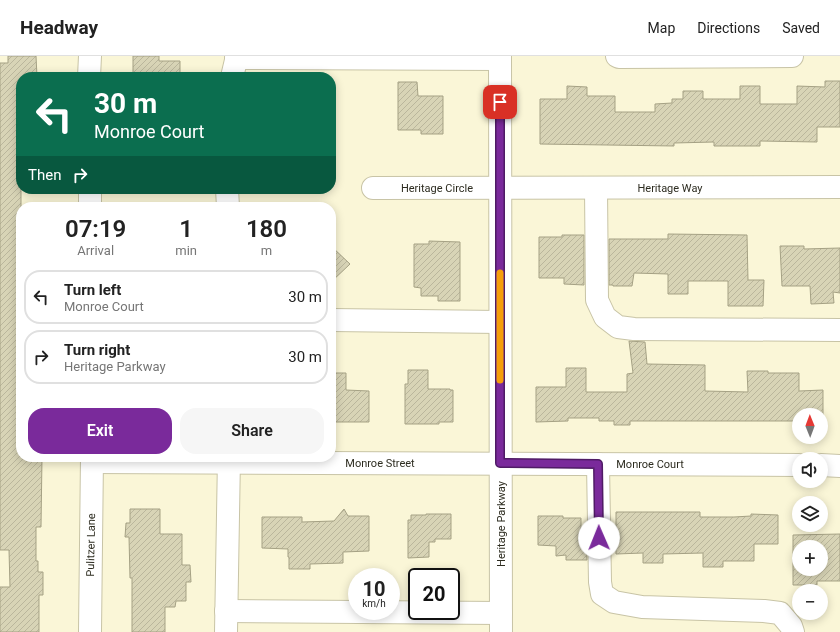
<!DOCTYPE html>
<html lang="en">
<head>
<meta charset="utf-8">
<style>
  :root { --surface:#fff; --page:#f6f6f6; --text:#222; --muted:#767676; --line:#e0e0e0; --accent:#7a2a9b }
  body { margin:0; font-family:Roboto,sans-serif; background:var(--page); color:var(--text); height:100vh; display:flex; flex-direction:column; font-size:15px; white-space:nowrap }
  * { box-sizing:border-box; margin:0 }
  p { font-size:13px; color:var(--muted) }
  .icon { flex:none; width:22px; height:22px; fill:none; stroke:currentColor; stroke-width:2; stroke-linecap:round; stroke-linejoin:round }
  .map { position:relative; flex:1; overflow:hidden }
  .drawer { position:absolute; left:16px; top:146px; width:320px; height:260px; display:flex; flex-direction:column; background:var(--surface); border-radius:16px; box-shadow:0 2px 10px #0003 }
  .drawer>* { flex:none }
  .banner { position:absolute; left:16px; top:16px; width:320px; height:122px; border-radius:16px; box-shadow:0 2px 10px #0003; background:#0b6e4f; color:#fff; overflow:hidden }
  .needle { width:26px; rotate:359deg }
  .buttons { position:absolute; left:792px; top:352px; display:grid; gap:8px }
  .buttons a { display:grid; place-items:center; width:36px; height:36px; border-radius:50%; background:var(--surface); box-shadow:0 2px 10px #0003; font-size:20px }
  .speed { position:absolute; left:348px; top:512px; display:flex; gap:8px; font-size:20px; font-weight:700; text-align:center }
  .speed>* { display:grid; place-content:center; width:52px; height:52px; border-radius:50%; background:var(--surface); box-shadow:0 2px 10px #0003; line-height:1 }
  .speed small { font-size:10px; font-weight:400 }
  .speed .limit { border:2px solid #111; border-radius:6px; background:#fff; color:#111 }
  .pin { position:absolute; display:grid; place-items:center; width:34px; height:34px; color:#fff; margin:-17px; border-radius:8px; box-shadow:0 2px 6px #0006 }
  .me { position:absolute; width:44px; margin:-22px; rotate:359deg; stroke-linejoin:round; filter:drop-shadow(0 0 3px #0008) }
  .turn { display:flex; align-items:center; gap:14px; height:84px; padding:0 12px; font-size:18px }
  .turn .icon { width:52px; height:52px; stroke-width:2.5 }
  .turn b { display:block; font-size:28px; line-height:34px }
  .then { display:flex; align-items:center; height:38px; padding:0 12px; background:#0003; gap:8px; font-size:15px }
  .eta { display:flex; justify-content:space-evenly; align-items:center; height:68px; text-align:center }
  .eta b { font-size:24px; font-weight:600; line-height:28px }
  .action { display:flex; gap:8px; margin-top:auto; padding:8px 12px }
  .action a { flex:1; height:46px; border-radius:16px; background:var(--accent); color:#fff; font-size:16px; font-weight:600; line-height:46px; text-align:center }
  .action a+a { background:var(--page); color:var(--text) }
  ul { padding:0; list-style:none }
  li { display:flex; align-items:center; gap:12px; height:54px; margin:0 8px 6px; padding:0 4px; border:2px solid var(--line); border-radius:16px }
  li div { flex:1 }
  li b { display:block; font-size:15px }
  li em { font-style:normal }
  header { display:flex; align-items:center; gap:24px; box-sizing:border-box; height:56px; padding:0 20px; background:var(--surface); border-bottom:1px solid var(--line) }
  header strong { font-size:19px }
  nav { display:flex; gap:22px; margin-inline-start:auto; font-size:14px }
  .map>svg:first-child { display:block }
  .building { fill:url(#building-hatch); stroke:#a5a184; fill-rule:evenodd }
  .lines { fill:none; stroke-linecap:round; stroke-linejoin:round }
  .minor-casing { stroke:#c8c4a6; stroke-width:24 }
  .minor { stroke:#fff; stroke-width:22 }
  .route-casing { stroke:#4f1b65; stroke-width:10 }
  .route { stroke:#7a2a9b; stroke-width:7 }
  .slow { stroke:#f59e0b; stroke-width:7 }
  .labels { text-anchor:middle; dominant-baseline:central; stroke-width:3; stroke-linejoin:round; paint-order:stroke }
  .street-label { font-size:11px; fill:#2d2c20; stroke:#fff }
</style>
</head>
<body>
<header>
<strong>Headway</strong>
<nav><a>Map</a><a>Directions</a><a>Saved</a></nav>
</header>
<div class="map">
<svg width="840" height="576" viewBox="0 0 840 576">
  <defs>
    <pattern id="building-hatch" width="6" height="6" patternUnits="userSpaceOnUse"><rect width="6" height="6" fill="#d8d4b6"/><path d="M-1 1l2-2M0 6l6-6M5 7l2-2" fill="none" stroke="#bab69c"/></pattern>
  </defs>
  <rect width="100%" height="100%" fill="#faf6d7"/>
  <g class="building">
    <path d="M8,0h28l1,21h-16v380h21l-1,70h-5v34h2v11h5v23h-4v37h-39v-45h10l-1,-37h-9v-487h8z"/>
    <path d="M133,0h26v5h21v16h-47z"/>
    <path d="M825,25h15v46h-23v15l-57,-1v5h-46v-4l-40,1v3l-134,-2v-45h27v-13l20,1v9h28v16h40v-8l17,-1v-4h11v-8h20v8h37v-13h20v18h37v-18l28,1z"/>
    <path d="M398,26h19l1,14h25v38h-22v-4h-23z"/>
    <path d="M668,178l79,1 1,45h16l-1,26h-35v-25h-40v13h-20v-20l-34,-1 -2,13h-19v-1h-4v-46h59z"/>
    <path d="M562,179h22v50l-20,-1v-6h-25v-41h23z"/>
    <path d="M429,185l31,1v59h-22v-5h-17v-8l-7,-1v-43h15z"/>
    <path d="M331,190l19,18 -19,18z"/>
    <path d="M780,190h24v3l36,-1v45l-7,-1 1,11 -23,1 -1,-18h-28z"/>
    <path d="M629,285l16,1 2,22 58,1v26l43,1 -1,-21h21v2h31v18l24,-1v30h-2v-5h-22v6h-169v4h-16v-4h-15v-3h-31v3l-32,1v-35h30v-19h20v24h41v-18l6,-1z"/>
    <path d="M408,314h20v19h22v1h3v32h-14v2h-34v-40h3z"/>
    <path d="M331,317h15v17l23,1v31h-38z"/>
    <path d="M130,453h30v25h22v31h8l1,17h-5v19h-10l-1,6h-10v25h-33v-54h-2l-1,-41h-4l1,-14h4z"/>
    <path d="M344,453l4,7h21v35l-26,1v11l-33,1v5h-21v-12h-1v-8l-26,-1v-31h40v5l32,-1z"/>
    <path d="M616,456h84v5h34l17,-1v-2l27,1v29h-24v17h-31v6h-20v-14l-40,1v9h-20v-10l-27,1z"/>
    <path d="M426,458h25v25h-16v3h-6v15l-21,1v-38h3v-5h15z"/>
    <path d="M538,460h25v2h18v20l5,1 1,21h-21v-5l-10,1v-10l-18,-1z"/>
    <path d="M840,478v47h-23v4h-24v-50zM799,491h22v22h-22z"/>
  </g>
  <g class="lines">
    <g class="minor-casing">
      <g id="minor">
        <path d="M500,0l1,576"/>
        <path d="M617,0l2,1 173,-1"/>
        <path d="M236,2l263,1"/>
        <path d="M89,21l1,-21"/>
        <path d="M232,21l5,-21"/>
        <path d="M373,132l467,-1"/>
        <path d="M596,132l1,112 8,17 13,10 16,2 206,1"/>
        <path d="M90,133v18"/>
        <path d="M227,133l1,18"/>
        <path d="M331,264l169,2"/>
        <path d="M92,406l707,3"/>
        <path d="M598,408l2,118 2,12 12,8 28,5 122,4 16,2 11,13 2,6"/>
        <path d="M821,409l19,1"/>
        <path d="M226,555l275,2"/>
        <path d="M90,576l2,-175"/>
        <path d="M226,576l3,-175"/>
      </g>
    </g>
    <use href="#minor" class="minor"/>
  </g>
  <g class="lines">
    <g class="route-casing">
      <path id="route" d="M500,46v361l98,1 1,74"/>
    </g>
    <use href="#route" class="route"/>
    <path class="slow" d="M500,217v107"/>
  </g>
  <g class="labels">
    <g class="street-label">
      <text x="437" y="132">Heritage Circle</text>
      <text x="670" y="132">Heritage Way</text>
      <text x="380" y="407">Monroe Street</text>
      <text x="650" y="408">Monroe Court</text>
      <text transform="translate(501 468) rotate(-90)">Heritage Parkway</text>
      <text transform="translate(91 489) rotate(-89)">Pulitzer Lane</text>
    </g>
  </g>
</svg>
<div class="buttons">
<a><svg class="needle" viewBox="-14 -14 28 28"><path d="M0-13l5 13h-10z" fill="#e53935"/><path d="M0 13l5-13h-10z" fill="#767676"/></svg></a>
<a><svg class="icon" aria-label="sound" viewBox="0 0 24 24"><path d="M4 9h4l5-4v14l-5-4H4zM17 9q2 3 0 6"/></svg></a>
<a><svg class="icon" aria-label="layers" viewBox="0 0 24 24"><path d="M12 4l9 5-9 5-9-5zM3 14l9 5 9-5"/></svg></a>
<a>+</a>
<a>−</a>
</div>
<div class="speed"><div>10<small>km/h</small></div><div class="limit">20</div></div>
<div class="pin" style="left:500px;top:46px;background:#d93025"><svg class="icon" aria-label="arrive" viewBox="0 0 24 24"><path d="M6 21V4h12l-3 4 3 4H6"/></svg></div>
<svg class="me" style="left:599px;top:482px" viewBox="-20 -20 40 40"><circle r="19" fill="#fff"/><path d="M0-13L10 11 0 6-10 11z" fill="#7a2a9b"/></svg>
<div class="banner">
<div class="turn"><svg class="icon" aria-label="left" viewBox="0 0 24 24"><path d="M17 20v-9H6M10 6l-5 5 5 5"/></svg><div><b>30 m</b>Monroe Court</div></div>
<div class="then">Then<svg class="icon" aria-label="right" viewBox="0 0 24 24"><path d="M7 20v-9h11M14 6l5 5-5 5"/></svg></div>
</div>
<section class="drawer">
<div class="eta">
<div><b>07:19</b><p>Arrival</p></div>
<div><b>1</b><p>min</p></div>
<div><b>180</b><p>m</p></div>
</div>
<ul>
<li><svg class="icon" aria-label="left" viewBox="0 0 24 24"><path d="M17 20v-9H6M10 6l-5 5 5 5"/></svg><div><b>Turn left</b><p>Monroe Court</p></div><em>30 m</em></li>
<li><svg class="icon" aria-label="right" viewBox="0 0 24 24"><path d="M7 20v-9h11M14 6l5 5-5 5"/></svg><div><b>Turn right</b><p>Heritage Parkway</p></div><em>30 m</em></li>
</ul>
<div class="action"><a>Exit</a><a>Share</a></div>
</section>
</div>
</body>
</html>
